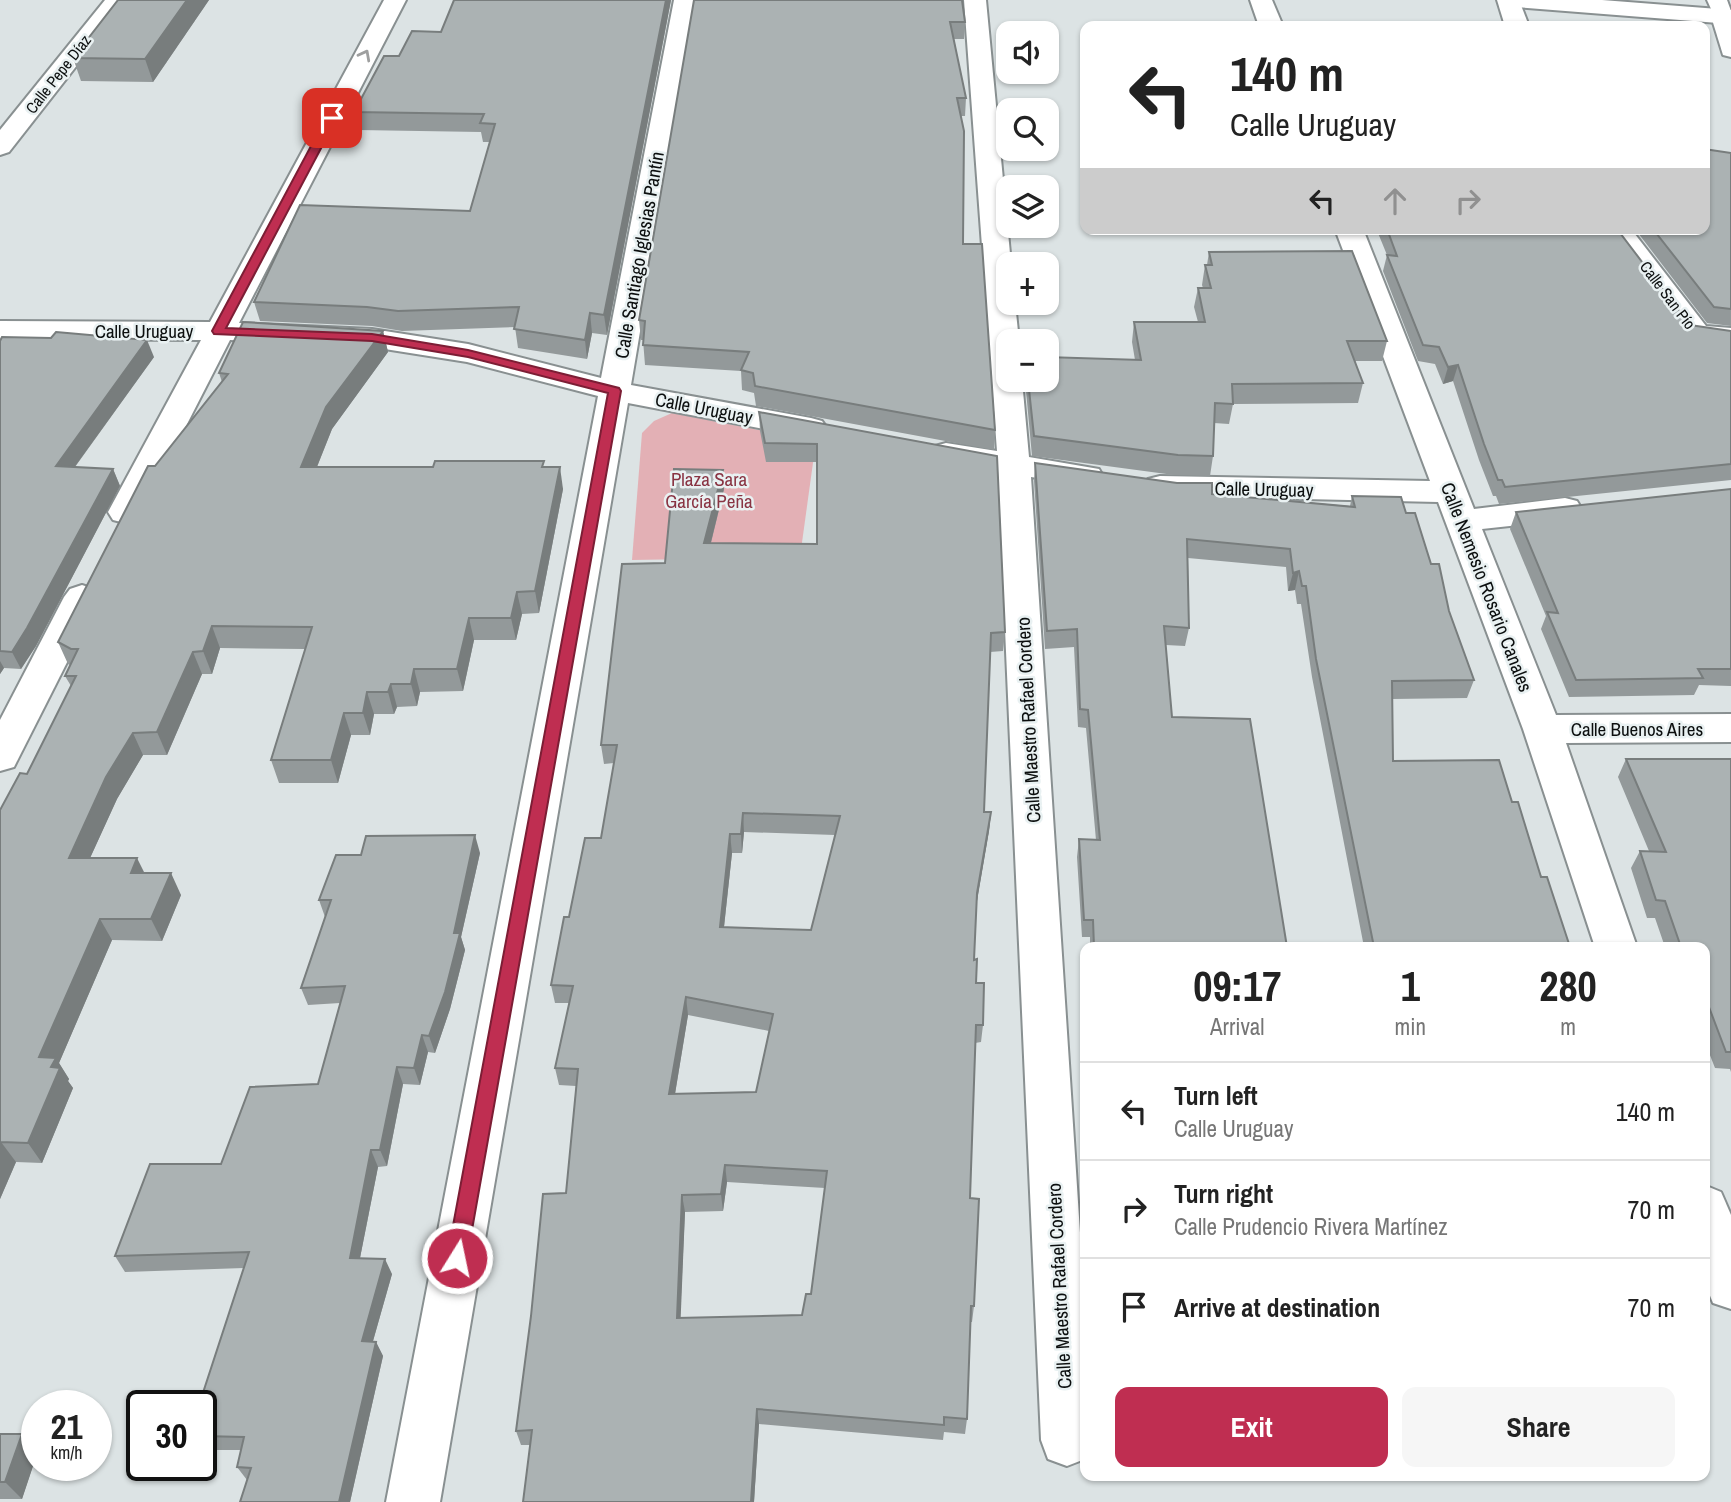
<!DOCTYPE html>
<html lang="en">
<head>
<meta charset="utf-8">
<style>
  :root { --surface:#fff; --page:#f6f6f6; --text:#222; --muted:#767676; --line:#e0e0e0; --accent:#bf2e51 }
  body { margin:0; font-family:"Archivo Narrow",sans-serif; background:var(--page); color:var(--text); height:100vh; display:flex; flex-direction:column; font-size:26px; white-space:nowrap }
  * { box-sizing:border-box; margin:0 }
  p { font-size:23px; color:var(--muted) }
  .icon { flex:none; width:38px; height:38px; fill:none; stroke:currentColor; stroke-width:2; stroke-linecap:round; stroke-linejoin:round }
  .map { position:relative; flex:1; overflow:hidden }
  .panel { position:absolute; left:1080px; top:942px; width:630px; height:539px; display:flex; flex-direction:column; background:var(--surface); border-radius:14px; box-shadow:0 2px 5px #0004 }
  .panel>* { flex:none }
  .top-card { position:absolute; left:1080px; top:21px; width:630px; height:214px; border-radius:14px; box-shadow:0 2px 5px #0004; background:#fff; color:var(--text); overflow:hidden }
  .controls { position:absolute; left:996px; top:21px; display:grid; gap:14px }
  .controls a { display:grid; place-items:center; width:63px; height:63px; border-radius:14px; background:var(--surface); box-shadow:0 2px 5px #0004; font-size:35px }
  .speed { position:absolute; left:21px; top:1390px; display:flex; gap:14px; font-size:35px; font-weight:700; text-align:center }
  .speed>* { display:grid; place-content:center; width:91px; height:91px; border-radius:50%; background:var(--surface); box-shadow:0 2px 5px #0004; line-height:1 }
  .speed small { font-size:18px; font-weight:400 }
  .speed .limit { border:4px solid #111; border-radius:10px; background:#fff; color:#111 }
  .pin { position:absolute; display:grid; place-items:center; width:60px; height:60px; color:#fff; margin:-30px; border-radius:14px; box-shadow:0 4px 10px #0006 }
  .me { position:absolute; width:77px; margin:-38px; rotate:10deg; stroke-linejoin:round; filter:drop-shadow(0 0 5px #0008) }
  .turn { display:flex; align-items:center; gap:24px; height:147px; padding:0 35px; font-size:32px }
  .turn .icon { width:91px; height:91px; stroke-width:2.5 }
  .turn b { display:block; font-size:49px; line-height:60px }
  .lanes { display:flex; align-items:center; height:66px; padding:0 35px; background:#0003; justify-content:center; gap:35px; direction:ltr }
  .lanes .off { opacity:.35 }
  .eta { display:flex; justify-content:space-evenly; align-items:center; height:119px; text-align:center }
  .eta b { font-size:42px; font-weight:700; line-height:49px }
  .primary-button { display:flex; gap:14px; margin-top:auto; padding:14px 35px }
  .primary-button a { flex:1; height:80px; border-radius:14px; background:var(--accent); color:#fff; font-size:28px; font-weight:700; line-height:80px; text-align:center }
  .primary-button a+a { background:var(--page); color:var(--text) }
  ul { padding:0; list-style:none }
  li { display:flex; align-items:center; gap:21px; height:98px; padding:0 35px; border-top:2px solid var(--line) }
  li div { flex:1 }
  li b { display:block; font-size:26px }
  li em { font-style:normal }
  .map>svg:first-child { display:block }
  .green { fill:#e3b0b5 }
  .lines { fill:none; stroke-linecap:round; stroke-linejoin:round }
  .service-casing { stroke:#899091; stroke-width:4 }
  .minor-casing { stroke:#899091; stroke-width:4 }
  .primary-casing { stroke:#899091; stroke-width:4 }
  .service { fill:#fff; fill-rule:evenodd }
  .minor { fill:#fff; fill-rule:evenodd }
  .primary { fill:#fff; fill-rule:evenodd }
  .wall { fill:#93999a; fill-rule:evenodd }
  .shaded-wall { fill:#787d7d }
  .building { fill:#abb2b3; stroke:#787d7d; stroke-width:2; fill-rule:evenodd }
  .oneway { stroke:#9e9f9f }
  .route { fill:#bf2e51; stroke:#7c1e35; stroke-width:2 }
  .labels { text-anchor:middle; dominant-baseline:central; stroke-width:5; stroke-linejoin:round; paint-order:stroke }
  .far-street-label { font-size:16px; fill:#0c0f0f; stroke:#e9f1f2 }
  .street-label { font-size:19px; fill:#0c0f0f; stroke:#e9f1f2 }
  .park-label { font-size:19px; fill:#893443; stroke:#e9f1f2 }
</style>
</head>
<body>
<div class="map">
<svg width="1731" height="1502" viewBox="0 0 1731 1502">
  <rect width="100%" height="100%" fill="#dce3e4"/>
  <path class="green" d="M672,413l144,28 -16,116 -168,3 10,-127 12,-12z"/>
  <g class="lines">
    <g class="service-casing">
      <path id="service" d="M1707,0h20l4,11 -1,9h-14z"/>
    </g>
    <g class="minor-casing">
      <g id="minor">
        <path d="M105,0h23l-119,152 -9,3v-25z"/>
        <path d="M384,0h22l-167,323 133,6 96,15 133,34 73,-378h22l-65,385 180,33 11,3 5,7 -5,7 -11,3 -183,-35 -188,1099h-54l212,-1106 -131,-34 -95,-15 -142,-7 -88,172 -5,8 -12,3 -12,-3 -5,-8 93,-172 -201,-1v-18l210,1z"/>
        <path d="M964,0h22l25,264h-3v39h7l4,38h-11v39h14l7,77 70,12 4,7 -4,7 -12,3 -56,-9 54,833v149l-18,7 -19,-7 -7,-19 -43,-969 -63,-11 -5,-7 5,-7 11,-3 51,8z"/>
        <path d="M1250,0h22l11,26h-24z"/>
        <path d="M1497,0h22l10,26h-24z"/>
        <path d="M1723,9l8,2v46l-8,-2 -12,-39 4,-5z"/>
        <path d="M1335,229h28l111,280 91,-11 12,3 5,8 -5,8 -12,3 -83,9 74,186 175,-1v28l-165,1 71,204h-42l-72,-218 -85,-227 -278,-6 -12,-3 -4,-7 4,-7 12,-3 270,5z"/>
        <path d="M1603,229h28l75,97 25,2v18l-45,-6z"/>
        <path d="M82,585l12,4 6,8 -86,170 -14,4v-51l64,-123 6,-8z"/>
        <path d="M1704,1185l17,7 10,23v94l-18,-6 -9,-22z"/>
      </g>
    </g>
    <g class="primary-casing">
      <path id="primary" d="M1504,0h98l129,10v14l-216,-17 -8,-2z"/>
    </g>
    <use href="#service" class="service"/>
    <use href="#minor" class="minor"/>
    <use href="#primary" class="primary"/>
  </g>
  <g class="wall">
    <path d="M118,0h91l-56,82 -72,-1 -8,-23z"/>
    <path d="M454,0h217l-64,335 -15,-2 -5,26 -69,-11 -3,-21 -113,4 -30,-5 -112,-5 -6,-19 216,-91 20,-69h-7l-2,-10 -123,-2 -4,-18 45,-56 42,-24z"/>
    <path d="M694,0l271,22 -1,17h-10l12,59 -1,18h-4l2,128 32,186 -1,20 -238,-44 -2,-13 -12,-3 -1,-19 -96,-6 -2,-25h-2l-2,-20z"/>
    <path d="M1731,153v173l-24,-3 -72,-94h69z"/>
    <path d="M1379,229h238l73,96 41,6v149l-232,24 -3,-8h-3l-14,-36 -26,-79 -10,3 -8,-20 -17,-3 -35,-90 4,-16 -9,-22z"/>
    <path d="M1209,252l178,89 -5,20h-27l8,22 -5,20 -125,1 -4,20 -15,-1 -1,33 -3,20 -36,-1 -142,-19 -7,-76h21l89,-20 -3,-18 2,-20h64l-4,-15 4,-19h5l-1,-3 3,-20h2z"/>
    <path d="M383,331l5,21 -56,77 -15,38h228l18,22 -24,124 -17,1 -6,26h-42l-11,51 -43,1 -3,14 -20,1 -3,7h-20l-4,21h-19l-13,48h-59l-8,-23 34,-111 -85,-1 -8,26h-10l-35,81h-24l-26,44 -27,59 54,15 37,22 -19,46 -50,-1 -53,123 10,16 -1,2 5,7 -31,75 -26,-1 -16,37v-389l27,-36 44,-88 -6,-10 5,-11 -2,-1 -10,-22 97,-176 67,-84 -3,-9z"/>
    <path d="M0,341l154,16 -79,110 38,2 7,17 -84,160 -15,23 -17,-1 -4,6z"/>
    <path d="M759,412l238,44 8,176 -2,19 -13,1 -6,160h7l-2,19 -13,76 -2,53 2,23 7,42 -2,17 -6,1 -5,155 4,108 -2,16h-2l-3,97 -2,15 -21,-2 -1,8 -184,-16 -5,78h-231l8,-57h-10l-5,-14 50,-238 10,-107 -17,-1 -4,-17 14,-65h-14l-4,-18 18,-68 32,-79 13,-75 -10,1 -3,-19 64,-182 59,-74 -13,54 106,1v-82h-51l-6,-31zM744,832l91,3 -24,95 -87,-3 8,-74h10zM688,1015l81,16 -13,61 -81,2zM727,1182l98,6 -14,106 -9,21 -122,3 5,-106 38,-1z"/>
    <path d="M1035,463l177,31 138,12 2,-10 54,17 25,51 18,47 25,69 -7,18 -75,1 1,62 119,41 58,145h-206l-52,-270 -11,-73h-4l-2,-14 -7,1 -2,-24 -98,-9 1,70 -4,18 -19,-1 6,72 115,230h-197v-10h-8l-5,-80 2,-18 17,1 -10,-112 -8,-1 -4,-80 -29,2 -11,-168z"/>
    <path d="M1731,489v197l-32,-1 -5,10 -125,2 -28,-68 5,-13 -36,-87 6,-17z"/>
    <path d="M1626,759h105v313l-1,-3 -15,-1 -11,-28v-93h-39l-10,-29h-8l-16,-50 9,-17h9l-31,-74z"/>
    <path d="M480,853l-19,84 4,13 -15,59 -15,44 -7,-1 -8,33 -17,-1 -16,82 -9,1 -18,91 32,16 -19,67 3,1 7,14 -33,146h-110l7,-22 -10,-13 4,-17h-40v-45l43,-137 -119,4 -10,-16 106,-92 97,-80 22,-81 -32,2 -7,-17 24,-71 -6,-17z"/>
    <path d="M0,1434h22l15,17v3l-15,45h-22z"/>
  </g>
  <g class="shaded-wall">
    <path d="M187,0h22l-56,82 -8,-23z"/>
    <path d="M666,0h5l-64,335 -3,-20z"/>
    <path d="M590,313l2,20 -5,26 -2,-19z"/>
    <path d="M383,331l5,21 -56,77 -24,60 -7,-22 25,-60z"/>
    <path d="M147,340l7,17 -91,126 -7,-17z"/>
    <path d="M1458,365l-5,16 -10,3 5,-17z"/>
    <path d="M560,467l3,22 -24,124 -4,-22z"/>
    <path d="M113,469l7,17 -84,160 -15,23 -9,-17z"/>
    <path d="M723,470l1,19 -18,73 -2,-19z"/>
    <path d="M1299,571l-4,19 -7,1 5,-18z"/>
    <path d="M517,592l5,22 -6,26 -5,-22z"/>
    <path d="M469,618l5,22 -11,51 -6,-22z"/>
    <path d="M212,626l8,22 -8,26 -9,-23z"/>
    <path d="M193,652l9,22 -35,81 -10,-23z"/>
    <path d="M0,661l4,7 -4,6z"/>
    <path d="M414,669l6,23 -3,14 -6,-22z"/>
    <path d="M391,684l6,23 -3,7 -6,-22z"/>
    <path d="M367,692l7,22 -4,21 -7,-22z"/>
    <path d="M344,713l7,22 -13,48 -7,-23z"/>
    <path d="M133,733l10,22 -26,44 -37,81 -11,-22 37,-81z"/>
    <path d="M991,812l-2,19 -14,81 2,-19z"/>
    <path d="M743,813l1,19 -2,21 -1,-19z"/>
    <path d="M730,834l2,19 -10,92 -2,-18z"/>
    <path d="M475,835l5,18 -19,84 4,13 -15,59 -15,44 -6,-17z"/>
    <path d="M137,858l11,22 -17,-7z"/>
    <path d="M171,873l10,22 -19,46 -11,-22z"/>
    <path d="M100,919l12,21 -53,123 10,16 -1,2 5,7 -31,75 -14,-20 11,-86z"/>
    <path d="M686,997l2,18 -16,97 -3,-18z"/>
    <path d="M422,1035l6,17 -8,33 -6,-17z"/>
    <path d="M397,1067l6,17 -16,82 -7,-16z"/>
    <path d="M1,1142l15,20 -16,37v-55z"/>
    <path d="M371,1150l7,17 -21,106 -7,-15z"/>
    <path d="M725,1165l2,17 -4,29 -2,-17z"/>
    <path d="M682,1195l3,17 -5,122 -3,-16z"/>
    <path d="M385,1259l7,15 -23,81 -7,-14z"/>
    <path d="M376,1342l7,14 -33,146h-11z"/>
    <path d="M757,1409l2,15 -5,78h-3z"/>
    <path d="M22,1434l15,17v3l-15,45 -17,-17z"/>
  </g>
  <g class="building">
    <path d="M118,0h69l-42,59 -72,-1z"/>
    <path d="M454,0h212l-62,315 -14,-2 -5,27 -71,-11 5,-22 -121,4 -31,-4 -113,-5 46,-97 170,6 25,-87 -15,-1 4,-9 -130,-2 30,-56h15l13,-25 29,1z"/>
    <path d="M694,0h268l3,22h-15l16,76h-9l7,33 -1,113h19l13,186 -240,-44 -2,-13 -12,-3 8,-18 -106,-7 2,-24 -6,-1z"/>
    <path d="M1704,149l27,4v156l-17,-2 -61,-78h51z"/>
    <path d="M1387,229h230l73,96 41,6v133l-226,23 -3,-7h-4l-14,-36 -26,-79 -10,2 -9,-20 -16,-2 -36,-90 10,1z"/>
    <path d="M1352,251l35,90h-40l16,42 -131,1 1,20 -18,-1 -2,53 -35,-1 -144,-19 -6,-56h18v-23l95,3 -7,-38h71l-7,-34h13l-6,-23h7l-3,-13z"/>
    <path d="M243,322l140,9 -57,76 -25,60h132l2,-6h109l-2,6h18l-25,124 -18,1 -6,26h-42l-12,51h-43l-3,15h-20l-3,8h-21l-4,21h-19l-13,47h-60l41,-133 -100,-1 -9,25 -10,1 -36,80 -24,1 -27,44 -37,81h68l-6,15h40l-20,46h-51l-61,138 17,1 -5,9 9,1 -32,75 -27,-1 -1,2v-334l20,-37 7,1 49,-98h-11l13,-27h-7l-13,-7 90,-176h7l73,-92 -9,-1z"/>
    <path d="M56,332l91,8 -91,126 57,3 -86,159 -15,24 -12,-1v-310l2,-4 49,1z"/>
    <path d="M759,412l238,44 8,176 -14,1 -7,179h7l-14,81 -3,67 3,-1 -1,24h8l-1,42h-7l-6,173 9,1 -5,107h-3l-4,113 -23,-2v8l-187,-16 -6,93h-228l9,-72 -16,1 15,-115 12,-122 23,-1 12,-124 -23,-1 18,-82 -22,-1 13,-68h5l16,-79h16l16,-93h-16l21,-181 43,-1 9,-94 49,1 -19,73 113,1v-100l-52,-1zM743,813l97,3 -29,114 -91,-3 10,-93h11zM686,997l87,17 -17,78 -87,2zM725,1165l102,6 -16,123h-5l-4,21 -125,3 5,-123 39,-1z"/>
    <path d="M1035,463l142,20h35v11l143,13 -3,-11 49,1 5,16h9l16,51h8l10,47 25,69 -82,1 1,80 106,-1 13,42h6l23,75h6l23,70h-196l-58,-288 -10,-73h-4l-3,-15 -6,2 -3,-24 -103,-10 2,89 -25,-2 8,91 78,2 37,228h-193l-1,-27h-9l-5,-81 21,1 -12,-130 -8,-1 -3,-80 -30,2z"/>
    <path d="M1731,489v180h-33l5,9 -127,2 -29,-68 11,1 -42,-101z"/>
    <path d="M1626,759h105v293h-5l-22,-58v-47h-23l-16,-46 -9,-1 -16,-49 26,1z"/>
    <path d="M475,835l-21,98h6l-15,59 -16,44 -7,-1 -8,33 -17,-1 -17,83h-9l-21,108 35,1 -23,82 14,1 -37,160h-99l11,-34 -14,-1 7,-30 -43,-1v-31h-2l50,-153 -134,4 35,-92h71l29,-77 68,-3 27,-98 -44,2 30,-88h-12l17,-45h25l5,-19z"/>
    <path d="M0,1434h22l-17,48h-5z"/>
  </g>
  <defs><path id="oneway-chevron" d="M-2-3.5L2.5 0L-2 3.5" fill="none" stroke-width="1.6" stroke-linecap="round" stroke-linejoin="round" transform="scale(1.75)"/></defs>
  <use class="oneway" href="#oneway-chevron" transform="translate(365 55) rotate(-62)"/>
  <path class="route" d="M332,115l5,3 -111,210 146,6 96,16 151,38 2,3 -154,867 -3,7 -7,3 -7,-3 -3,-7 161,-865 -140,-36 -96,-16 -158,-7 -2,-3 114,-213z"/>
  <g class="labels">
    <g class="far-street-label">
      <text transform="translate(58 74) rotate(-52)">Calle Pepe Díaz</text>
      <text transform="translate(1668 295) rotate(53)">Calle San Pío</text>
    </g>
    <g class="street-label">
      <text transform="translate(639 255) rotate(-80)">Calle Santiago Iglesias Pantín</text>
      <text x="144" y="331">Calle Uruguay</text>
      <text transform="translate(704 408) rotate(11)">Calle Uruguay</text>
      <text transform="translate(1264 489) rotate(1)">Calle Uruguay</text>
      <text transform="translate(1487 587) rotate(69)">Calle Nemesio Rosario Canales</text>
      <text transform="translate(1028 720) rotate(-93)">Calle Maestro Rafael Cordero</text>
      <text x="1637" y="729">Calle Buenos Aires</text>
      <text transform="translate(1059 1286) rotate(-93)">Calle Maestro Rafael Cordero</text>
    </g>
    <g class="park-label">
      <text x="709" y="479">Plaza Sara<tspan x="709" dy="22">García Peña</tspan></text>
    </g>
  </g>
</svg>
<div class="controls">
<a><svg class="icon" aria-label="sound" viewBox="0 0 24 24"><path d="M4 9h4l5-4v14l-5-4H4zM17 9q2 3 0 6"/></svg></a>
<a><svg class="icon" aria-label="search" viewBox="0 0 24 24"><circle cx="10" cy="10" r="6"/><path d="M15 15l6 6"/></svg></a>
<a><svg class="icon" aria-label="layers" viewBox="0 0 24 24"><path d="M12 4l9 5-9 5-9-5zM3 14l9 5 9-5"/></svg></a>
<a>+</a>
<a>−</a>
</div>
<div class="speed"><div>21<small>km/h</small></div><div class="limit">30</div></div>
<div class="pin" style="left:332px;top:118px;background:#d93025"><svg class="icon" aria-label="arrive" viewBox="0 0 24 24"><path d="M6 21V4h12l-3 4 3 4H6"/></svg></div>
<svg class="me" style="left:457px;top:1258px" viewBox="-20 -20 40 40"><circle r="17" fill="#bf2e51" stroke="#fff" stroke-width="3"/><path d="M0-11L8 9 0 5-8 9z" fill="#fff"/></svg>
<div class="top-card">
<div class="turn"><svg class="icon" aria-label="left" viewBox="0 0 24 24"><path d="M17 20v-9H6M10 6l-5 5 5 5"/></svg><div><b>140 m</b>Calle Uruguay</div></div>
<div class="lanes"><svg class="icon" aria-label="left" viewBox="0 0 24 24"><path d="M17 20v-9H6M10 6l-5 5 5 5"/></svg><svg class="icon off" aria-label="ahead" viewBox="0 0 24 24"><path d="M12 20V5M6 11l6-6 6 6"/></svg><svg class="icon off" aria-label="right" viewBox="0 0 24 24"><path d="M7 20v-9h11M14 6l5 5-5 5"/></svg></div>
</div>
<section class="panel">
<div class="eta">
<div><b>09:17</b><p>Arrival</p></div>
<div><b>1</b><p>min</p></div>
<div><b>280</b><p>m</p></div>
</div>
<ul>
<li><svg class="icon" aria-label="left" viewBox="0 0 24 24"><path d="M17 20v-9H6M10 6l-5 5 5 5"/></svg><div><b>Turn left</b><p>Calle Uruguay</p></div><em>140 m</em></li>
<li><svg class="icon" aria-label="right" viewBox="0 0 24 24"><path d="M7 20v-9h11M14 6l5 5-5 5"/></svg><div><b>Turn right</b><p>Calle Prudencio Rivera Martínez</p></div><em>70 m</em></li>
<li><svg class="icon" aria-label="arrive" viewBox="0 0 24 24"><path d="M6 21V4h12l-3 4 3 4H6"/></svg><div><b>Arrive at destination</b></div><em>70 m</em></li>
</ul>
<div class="primary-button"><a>Exit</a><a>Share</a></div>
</section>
</div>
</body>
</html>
